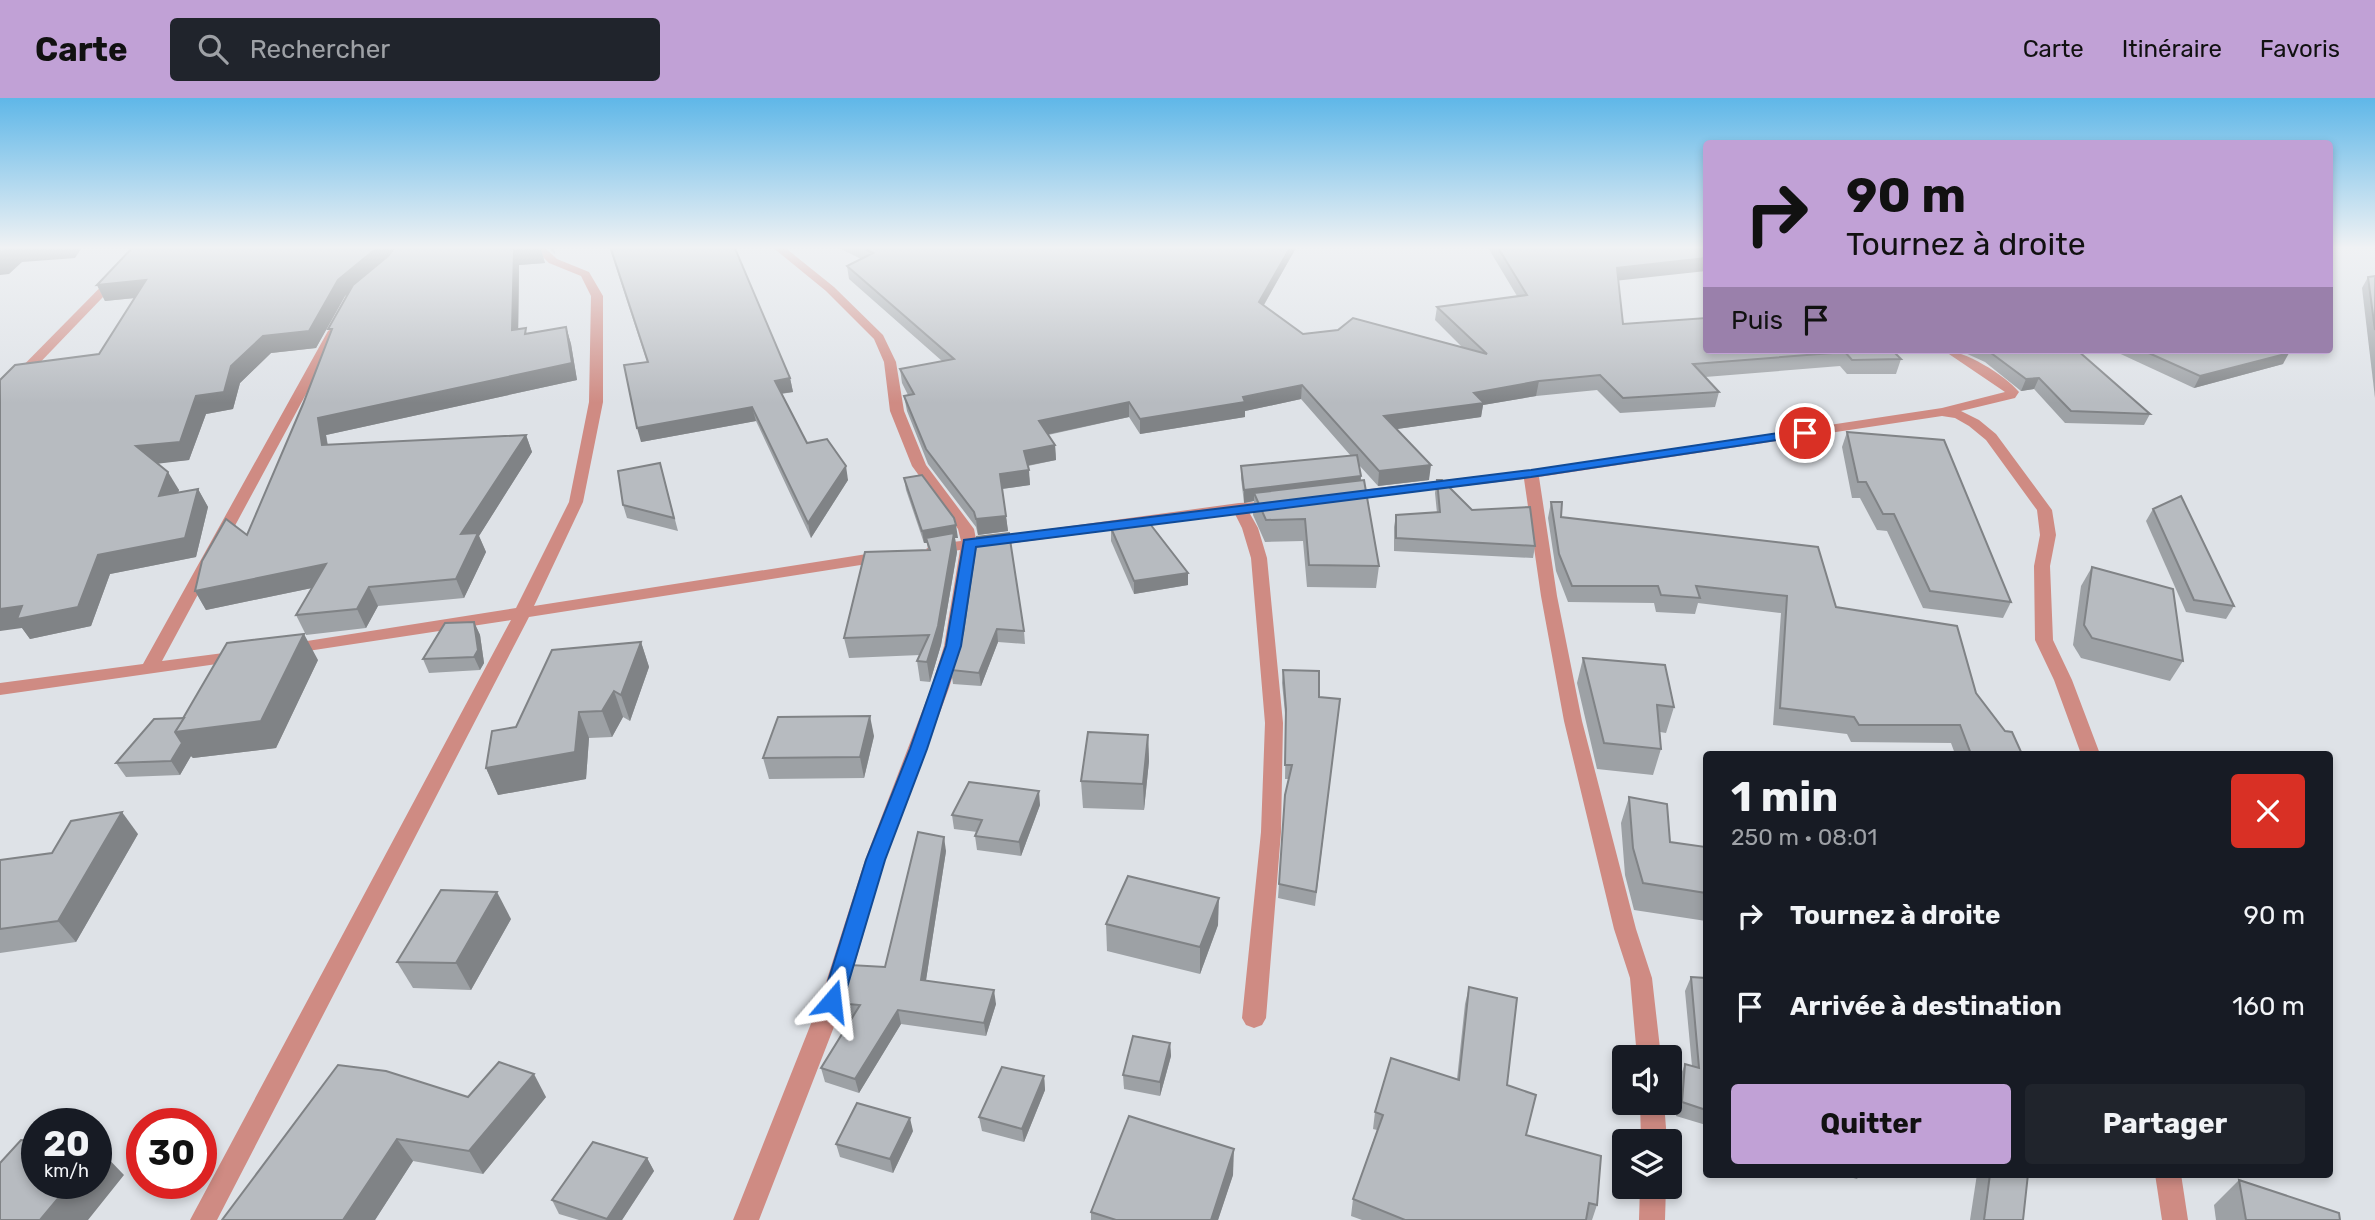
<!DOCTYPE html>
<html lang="fr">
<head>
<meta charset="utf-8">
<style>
  :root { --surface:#171b24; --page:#20242c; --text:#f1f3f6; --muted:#9ea1a6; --accent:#c1a1d6 }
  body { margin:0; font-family:Rubik,sans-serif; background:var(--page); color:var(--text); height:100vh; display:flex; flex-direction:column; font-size:26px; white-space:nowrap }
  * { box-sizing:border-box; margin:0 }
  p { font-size:23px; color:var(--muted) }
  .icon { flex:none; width:38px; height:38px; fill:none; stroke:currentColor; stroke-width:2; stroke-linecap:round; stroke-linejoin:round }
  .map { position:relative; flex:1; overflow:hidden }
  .sheet { position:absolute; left:1703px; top:653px; width:630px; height:427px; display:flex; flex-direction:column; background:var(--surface); border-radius:7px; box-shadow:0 4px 10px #0003 }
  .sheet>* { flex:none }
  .banner { position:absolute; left:1703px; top:42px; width:630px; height:214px; border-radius:7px; box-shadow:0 4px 10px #0003; background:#c1a1d6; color:#111; overflow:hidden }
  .tools { position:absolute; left:1612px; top:947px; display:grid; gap:14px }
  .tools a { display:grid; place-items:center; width:70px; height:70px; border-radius:7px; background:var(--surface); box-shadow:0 4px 10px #0003; font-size:35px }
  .speed { position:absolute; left:21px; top:1010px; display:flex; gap:14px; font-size:35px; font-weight:700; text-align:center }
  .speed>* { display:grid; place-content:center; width:91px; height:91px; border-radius:50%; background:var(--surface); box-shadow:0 4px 10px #0003; line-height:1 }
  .speed small { font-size:18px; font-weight:400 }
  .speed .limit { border:10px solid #d22; background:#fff; color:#111 }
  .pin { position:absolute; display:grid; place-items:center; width:60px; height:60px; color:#fff; margin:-30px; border:4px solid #fff; border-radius:50%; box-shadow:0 2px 7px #0007 }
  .me { position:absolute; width:77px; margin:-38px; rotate:17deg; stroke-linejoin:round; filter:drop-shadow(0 0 5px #0008) }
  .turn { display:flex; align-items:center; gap:24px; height:147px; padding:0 28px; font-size:32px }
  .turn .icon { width:91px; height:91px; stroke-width:2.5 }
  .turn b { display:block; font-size:49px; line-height:60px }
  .then { display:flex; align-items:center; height:66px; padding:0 28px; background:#0003; gap:14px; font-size:26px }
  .round { display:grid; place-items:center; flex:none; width:74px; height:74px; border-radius:7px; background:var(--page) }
  .head { display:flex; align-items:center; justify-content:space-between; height:119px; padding:0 28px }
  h1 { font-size:42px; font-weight:700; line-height:52px }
  .primary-button { display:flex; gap:14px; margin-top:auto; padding:14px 28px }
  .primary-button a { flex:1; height:80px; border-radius:7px; background:var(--accent); color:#111; font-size:28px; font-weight:700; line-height:80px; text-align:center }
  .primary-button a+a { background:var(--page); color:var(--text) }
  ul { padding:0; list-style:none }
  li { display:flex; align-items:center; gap:21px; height:91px; padding:0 28px }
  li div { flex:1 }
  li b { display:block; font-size:26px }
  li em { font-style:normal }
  header { display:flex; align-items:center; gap:42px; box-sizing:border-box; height:98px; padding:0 35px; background:var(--accent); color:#111 }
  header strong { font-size:33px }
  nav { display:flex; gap:38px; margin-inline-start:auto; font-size:24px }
  .search { width:490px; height:63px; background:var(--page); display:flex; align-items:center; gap:18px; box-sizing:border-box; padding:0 24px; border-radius:7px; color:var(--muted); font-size:26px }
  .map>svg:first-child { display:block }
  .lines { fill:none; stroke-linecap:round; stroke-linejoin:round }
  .minor { fill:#cf8b83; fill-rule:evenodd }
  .wall { fill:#9da1a5 }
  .shaded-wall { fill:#808386 }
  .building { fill:#b7bbc0; stroke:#808386; stroke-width:2 }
  .route { fill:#1a73e8; stroke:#114b97; stroke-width:2 }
</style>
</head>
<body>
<header>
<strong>Carte</strong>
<div class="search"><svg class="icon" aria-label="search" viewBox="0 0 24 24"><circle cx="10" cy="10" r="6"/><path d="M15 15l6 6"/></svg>Rechercher</div>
<nav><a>Carte</a><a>Itinéraire</a><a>Favoris</a></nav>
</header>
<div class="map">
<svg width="2375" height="1122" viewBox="0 0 2375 1122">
  <rect width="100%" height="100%" fill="#dee2e7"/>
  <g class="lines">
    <g class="minor">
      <path d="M141,148h11l-147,153 -5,1v-11z"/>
      <path d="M532,148h11l14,13 32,13 14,24v106l-20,100 -49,104 352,-55 8,5 -8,5 -357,56 -312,603h-27l321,-600 -223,34 -9,-5 9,-5 228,-36 53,-106 20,-100 2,-106 -10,-20 -32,-13z"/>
      <path d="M771,148h12l51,41 49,48 13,27 8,49 22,54 48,64 2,10 263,-36 41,-2 2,3 -2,3 -31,5 9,16 9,30 16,165 -2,109 -15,186 -4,7 -8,3 -8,-3 -4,-7 19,-186 4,-109 -14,-165 -9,-30 -7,-14 -259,34 -14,98 -13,42 -64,172 -41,141 -85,219h-26l87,-219 45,-141 66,-172 13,-42 16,-96 -26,4 -8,-5 8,-5 27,-3 -3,-12 -46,-63 -22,-55 -6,-49 -10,-23 -48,-48z"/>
      <path d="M334,229l6,4 -178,330 77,-10 6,1 3,4 -3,4 -245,35v-12l143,-19 185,-333z"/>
      <path d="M1943,252c21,0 62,25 76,42l-4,6 -54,13 18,9 17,14 56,76 4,25 -6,31 3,74 19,40 28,74h-19l-27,-74 -19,-40 -1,-74 6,-31 -3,-25 -51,-70 -17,-14 -14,-8 -13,-2 -403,61 18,119 25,125 54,208 16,49 9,79h-24l-7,-79 -16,-49 -50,-208 -23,-125 -17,-117 -180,21 -7,-4 7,-4 187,-22 411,-62 63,-16z"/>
      <path d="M1640,1004h24l3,39h-26z"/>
      <path d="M2155,1076h26l7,46h-26z"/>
      <path d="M1640,1088h26l-1,34h-26z"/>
    </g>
  </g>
  <g class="wall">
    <path d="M547,148h7l1,8z"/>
    <path d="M609,148l181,132 3,14 -12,2 26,49 41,37 -37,58 -55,-117 -115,21 6,-80z"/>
    <path d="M835,148h462l-33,59 39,29 160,14 -28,-28 2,-13 80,-11 -30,-50h219l-88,34 5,44 269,26 9,9 -5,15h-49l-7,-8 -135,11 14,15 -4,15 -95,6 -23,-23 -61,6 -53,9 -2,12 -84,12 32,51 -51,6 -19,-21 2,16 18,85 -3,22 -69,-1 -4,-46 -38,1 -12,-27 1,-14 -10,2 -3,-25v-12l110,-10 -50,-57 -56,12v6l-105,17 -11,-17 -81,18 7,10 1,15 -28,6 2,19 -28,4 6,42 -30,4 -2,-8 -48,-63 -21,-53 -3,-15 4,-1 -6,-12 -2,-14 42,-8 -93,-82 -2,-13 14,-7z"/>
    <path d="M540,149l5,16 -26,2 -1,64 9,4 39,-6 5,17 6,36 -251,55 2,10 198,-10 6,17 -53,84 7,16 -22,46 -86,8 -12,22 -60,7 -10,-20 16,-27 -106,22 -11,-19 52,-56 56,-131 46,-111 -4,3 -29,52 -45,5 -31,30 -7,26 -27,5 -17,46 -32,3 22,27 -1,3 20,-4 10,18 -12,50 -86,17 -19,52 -61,13 -8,-11 77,-274 36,-56 -30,3 -8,-16z"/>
    <path d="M2375,178v122l-13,-110 6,-11z"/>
    <path d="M1955,252h122l73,64 -6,11 -79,-2 -31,-34 -13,2 -36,-29 -22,-10z"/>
    <path d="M2112,252h172l-1,14 -89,24z"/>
    <path d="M1847,334l164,170 -8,16 -80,-10 -36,-77 -10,-1 -17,-32h-8l-10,-51z"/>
    <path d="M660,365l18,68 -51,-13 -4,-13z"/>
    <path d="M904,380l54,60h-3l2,14 -16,93 -11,37 -10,-1 -3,-20 3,-6 -71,3 -5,-20 84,-88 -1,-7h-3l-18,-53z"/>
    <path d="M1437,382l35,30 63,36 -2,12 -139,-7v-24l2,-12 41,-2 -2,-20z"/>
    <path d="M1551,404l10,15 275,90 140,86 46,61h-67l-4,-11 -100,-1 -4,-8 -74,-9 8,-112 -83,-10 -3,11 -39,-2 -2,-9 -86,-1 -12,-31 -8,-53z"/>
    <path d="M2153,411l81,97 -8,13 -40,-7 -40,-91z"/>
    <path d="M1111,430l77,57 -54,9 -23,-53z"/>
    <path d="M977,439l47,94 1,13 -27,-2 -17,44 -28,-2 -2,-14 12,-37z"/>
    <path d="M2092,469l91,94 -13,20 -89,-23 -8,-13 8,-59z"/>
    <path d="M474,524l6,13 4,28 -4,7 -51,3 -6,-14z"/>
    <path d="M641,544l8,25 -19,54 -7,-4 -11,20 -23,1 -3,41 -88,16 -12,-27 30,-41z"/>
    <path d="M1583,560l91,49 -8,26 -6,-1 1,17 -8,26 -56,-6 -20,-86z"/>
    <path d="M318,562l-42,88 -83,10 -2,-2 -11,19 -54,2 -10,-14 68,-45z"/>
    <path d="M1283,572l36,27 21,2 -25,207 -37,-8 7,-103 4,-16h-4l1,-56 -4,-40z"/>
    <path d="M1148,637l1,26 -5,49 -61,-2 -2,-27z"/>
    <path d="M874,638l-10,42 -95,1 -6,-21z"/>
    <path d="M1629,699l41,45 36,5v74l-72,-11 -9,-35 -4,-52z"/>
    <path d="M1040,707l-19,51 -44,-6 -2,-14 2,-4 -23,-3 -2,-14z"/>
    <path d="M138,736l-62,108 -76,11v-93l52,-7z"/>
    <path d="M946,753l-20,129 70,24 -10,32 -85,-12 -42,69 -34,-11 -4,-14 31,-50 -11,-1 -4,-14 48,-36z"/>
    <path d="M511,821l-40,71 -58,-2 -16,-26z"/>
    <path d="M1106,826l112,1 -18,49 -93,-23z"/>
    <path d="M1691,879l15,1v147l-30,-9 4,-39 5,-13 7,2 -7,-75z"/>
    <path d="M1469,889l57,148 71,70 -5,15h-230l-11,-4 2,-17 24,-69 -4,-1 2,-17 82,-33 8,-75z"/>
    <path d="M1170,945l1,13 -11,40 -36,-7 -1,-14z"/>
    <path d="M1044,978l1,14 -21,52 -42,-11 -3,-14z"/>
    <path d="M468,999h78l-63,77 -70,-13 -38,59h-153z"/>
    <path d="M913,1033l-20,42 -53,-16 -4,-13z"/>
    <path d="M647,1060l7,13 -32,49h-43l-20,-6 -7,-14z"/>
    <path d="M1839,1076h21l-3,5z"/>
    <path d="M1977,1076h51l-5,46h-53z"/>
    <path d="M1233,1077l-15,45h-127v-8z"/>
    <path d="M2239,1082l101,40h-124l-2,-15z"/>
  </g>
  <g class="shaded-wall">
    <path d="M8,148h75l-8,12 -53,4 -13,12 -9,1v-21z"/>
    <path d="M379,148h17l-10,14 -41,36 -29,52 -45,5 -31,30 -7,26 -27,5 -17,46 -42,5 -11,-19 95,-80 32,-30 75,-56z"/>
    <path d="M1291,148h6l-39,69 1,-13z"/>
    <path d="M540,149l5,16 -26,2 -1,81 -6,-16 2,-80z"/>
    <path d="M1706,160v13l-92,10 3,-13z"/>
    <path d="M146,182l8,16 -49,5 -8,-16z"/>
    <path d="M566,229l5,17 6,36 -251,55 4,28 -8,-18 -4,-27z"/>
    <path d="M2289,255l-6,11 -89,24 6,-12z"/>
    <path d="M790,280l3,14 -16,2 -2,-13z"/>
    <path d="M2039,280l-5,11 -13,2 5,-12z"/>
    <path d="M1539,283l-3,15 -53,9 -2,12 -98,14 1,-15 90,-23z"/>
    <path d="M1302,287l-1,14 -56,12v6l-105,17v-15z"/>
    <path d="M1129,304v15l-89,19 -1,-15z"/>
    <path d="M752,309l4,14 -115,21 -4,-14z"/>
    <path d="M526,337l6,17 -53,84 7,16 -22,46 -8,-19 5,-45z"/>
    <path d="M1055,347l1,15 -31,6 -1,-15z"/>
    <path d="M1431,367l-2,15 -51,6 1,-15z"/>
    <path d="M846,368l2,14 -37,58 -3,-15z"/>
    <path d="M1029,372l1,15 -29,4 -1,-15z"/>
    <path d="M168,374l11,18 -9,25 -11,-19z"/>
    <path d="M1361,378l-1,12 -106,5v8l-10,2v-13z"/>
    <path d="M198,391l10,18 -12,50 -86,17 -19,52 -61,13 -8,-11 -22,3v-22l22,-3z"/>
    <path d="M1006,418l2,15 -30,4 -2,-16z"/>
    <path d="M956,427l2,13h-3l2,14 -16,93 -11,37 -3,-20 26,-123 -27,-1 1,5h-3l-2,-12z"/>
    <path d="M326,466l10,19 -130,27 -11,-19z"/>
    <path d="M1188,475v12l-54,9v-13z"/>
    <path d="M369,489l9,19 -12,22 -9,-19z"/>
    <path d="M474,524l6,13 4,28 -4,7 -6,-13z"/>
    <path d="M997,531l1,13 -17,44 -2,-13z"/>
    <path d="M304,536l14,26 -42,88 -83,10 -2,-2 -11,19 -9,-14 4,-29z"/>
    <path d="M641,544l8,25 -19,54 -9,-26z"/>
    <path d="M614,593l9,26 -11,20 -10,-26z"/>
    <path d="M579,614l10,26 -3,41 -88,16 -12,-27z"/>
    <path d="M870,618l4,20 -10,42 -4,-21z"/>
    <path d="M1148,637l1,26 -5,49 -1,-26z"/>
    <path d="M1039,693l1,14 -19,51 -2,-14z"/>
    <path d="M122,714l16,22 -62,108 -18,-21z"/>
    <path d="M944,739l2,14 -22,142 -3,-13z"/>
    <path d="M497,794l14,27 -40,71 -15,-27z"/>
    <path d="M1219,800l-1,27 -18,49v-27z"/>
    <path d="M994,892l2,14 -10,32 -2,-13z"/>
    <path d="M898,912l3,14 -42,69 -4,-14z"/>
    <path d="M1170,945l1,13 -11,40v-14z"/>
    <path d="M534,976l12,23 -63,77 -14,-23z"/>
    <path d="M1044,978l1,14 -21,52 -2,-13z"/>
    <path d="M910,1020l3,13 -20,42 -3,-14z"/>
    <path d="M397,1041l16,22 -38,59h-32z"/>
    <path d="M99,1051l25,26 -36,45h-48l31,-37h25v-31z"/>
    <path d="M1234,1051l-1,26 -15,45h-7z"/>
    <path d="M647,1060l7,13 -32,49h-14l-1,-1z"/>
  </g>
  <g class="building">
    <path d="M0,148h8l-8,8z"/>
    <path d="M134,148h245l-41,34 -29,51 -46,5 -32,30 -7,26 -28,4 -16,46 -44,4 32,26 -9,24 39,-7 -13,49 -87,17 -20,52 -61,12 5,-13 -22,3v-229l15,-15 84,-11 47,-74 -49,5z"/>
    <path d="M396,148h143l1,1 -26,3 -2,80 14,-2 -1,6 41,-7 6,36 -254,55 4,27 204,-10 -65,99 17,-1 -22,46 -87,8 -12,22 -61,6 30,-51 -131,27 7,-30 24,-42 21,16 56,-131 29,-75h-4l25,-44 35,-29z"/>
    <path d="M610,148h124l56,132 -15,3 32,62 20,-4 19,27 -38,57 -56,-116 -115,21 -13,-63 24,-3z"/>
    <path d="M859,148h432l-32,56 44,32 35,-4 15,-12 134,36 -50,-47 90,-12 -30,-49h209v12l-89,10 6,56 83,-6v32h186l9,9 -49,1 -7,-8 -152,12 26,28 -96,6 -23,-23 -61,6 -65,12 10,10 -100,13 47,49 -52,6 -77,-86 -59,12 2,5 -105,17 -11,-17 -90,19 16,24 -31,6 5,19 -29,4 6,42 -30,3 -2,-7 -48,-63 -22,-53 10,-2 -14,-25 54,-10 -107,-93 26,-13z"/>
    <path d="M2375,178v54l-7,-53z"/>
    <path d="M1987,252h90l73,64 -79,-3 -32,-33 -13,1z"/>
    <path d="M2142,252h142l5,3 -89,23z"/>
    <path d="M1847,334l97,8 67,162 -81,-11 -36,-77h-11l-17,-32h-8z"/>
    <path d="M1357,357l4,21 -117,14 -3,-24z"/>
    <path d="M660,365l14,55 -51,-13 -5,-34z"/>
    <path d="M922,377l32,43 2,7 -34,6 -18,-53z"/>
    <path d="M1364,382l15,86 -70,-1 -4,-46 -39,1 -12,-27z"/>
    <path d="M1437,382h5l30,30 58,-3 5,39 -139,-8v-23l44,-3z"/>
    <path d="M2181,398l53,110 -40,-6 -41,-91z"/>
    <path d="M1551,404h11l-1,15 257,30 18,60 121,19 19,67 29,38 7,1 10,22h-51l-11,-29h-101l-5,-8 -74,-9 7,-112 -91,-10 4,12 -39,-3 -3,-9h-86l-13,-32z"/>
    <path d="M1147,422l41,53 -54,8 -23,-53z"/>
    <path d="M954,435l-16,93 -11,36 -10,-1 12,-26 -85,3 21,-86 65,-2 -4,-12z"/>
    <path d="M1009,435l15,98 -27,-2 -18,44 -28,-3 12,-37 14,-96z"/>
    <path d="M2092,469l81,22 10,72 -91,-23 -8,-13z"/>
    <path d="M474,524l4,28 -4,7 -51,2 22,-36z"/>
    <path d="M304,536l-43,87 -86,11 52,-89z"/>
    <path d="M641,544l-20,53 -7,-4 -12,20 -23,1 -4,40 -89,16 6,-37 24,-4 36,-77z"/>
    <path d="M1583,560l82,7 9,42 -17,-2 4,44 -57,-6z"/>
    <path d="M1283,572l36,1v26l21,2 -24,193 -37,-8 6,-89 7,-30h-7l1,-56z"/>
    <path d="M870,618l-10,41 -97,1 15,-41z"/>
    <path d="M184,620l-9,14 7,11 -11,18 -55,2 38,-44z"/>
    <path d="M1088,634l60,3 -5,49 -62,-3z"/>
    <path d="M969,684l70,9 -20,51 -44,-6 7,-16 -30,-5z"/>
    <path d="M1629,699l38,7 3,38 36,5v46l-63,-10 -10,-35z"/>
    <path d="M122,714l-64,109 -58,8v-69l52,-7 19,-32z"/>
    <path d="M918,734l26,5 -23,143 73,10 -10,33 -86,-13 -43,69 -34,-11 39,-63 -23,-2 13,-38 35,2z"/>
    <path d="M1128,778l91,22 -19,49 -94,-23z"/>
    <path d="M441,792l56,2 -41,71 -59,-1z"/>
    <path d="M1691,879l15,1v132l-24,-8 3,-38 14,4z"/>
    <path d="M1469,889l48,11 -10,87 29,10 -10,40 75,21 -4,49 -8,-2 -3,17h-181l-52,-21 30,-84 -8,-3 16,-54 68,22z"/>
    <path d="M1133,938l37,7 -10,39 -37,-7z"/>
    <path d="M499,964l35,12 -65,77 -72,-12 -54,81h-121l116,-155 48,6 82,26z"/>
    <path d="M1002,969l42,9 -22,53 -43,-12z"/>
    <path d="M857,1005l53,15 -20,41 -54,-15z"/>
    <path d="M1129,1018l105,33 -23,71h-95l-25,-8z"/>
    <path d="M21,1042l16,2v41h34l-31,37h-40v-57z"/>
    <path d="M593,1044l54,16 -40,61 -55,-19z"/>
    <path d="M1990,1076h38l-5,46h-39z"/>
    <path d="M2239,1082l100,33 1,7h-94z"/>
  </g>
  <linearGradient id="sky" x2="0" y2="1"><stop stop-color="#5fb7e8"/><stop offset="0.49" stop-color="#f0f2f4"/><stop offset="1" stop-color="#f0f2f4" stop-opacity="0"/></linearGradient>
  <rect width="2375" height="305" fill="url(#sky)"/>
  <path class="route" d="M1805,331l7,4 -2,2 -279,42 -555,70 -15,99 -34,103 -42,111 -42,141 -3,6 -8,2 -7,-2 -3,-6 44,-141 44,-111 36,-103 18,-106 567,-70z"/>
</svg>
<div class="tools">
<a><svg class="icon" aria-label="sound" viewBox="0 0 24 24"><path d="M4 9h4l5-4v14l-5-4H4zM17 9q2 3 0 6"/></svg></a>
<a><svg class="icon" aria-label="layers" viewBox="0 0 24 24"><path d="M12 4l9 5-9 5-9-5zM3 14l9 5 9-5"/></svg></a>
</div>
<div class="speed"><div>20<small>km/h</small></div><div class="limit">30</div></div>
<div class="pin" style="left:1805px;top:335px;background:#d93025"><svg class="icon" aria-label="arrive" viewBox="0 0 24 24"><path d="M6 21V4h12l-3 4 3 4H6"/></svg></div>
<svg class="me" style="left:832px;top:903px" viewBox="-20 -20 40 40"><path d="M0-17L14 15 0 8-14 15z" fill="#1a73e8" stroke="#fff" stroke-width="4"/></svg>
<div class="banner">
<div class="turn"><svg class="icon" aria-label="right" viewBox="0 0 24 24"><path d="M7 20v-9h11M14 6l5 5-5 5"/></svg><div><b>90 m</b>Tournez à droite</div></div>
<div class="then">Puis<svg class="icon" aria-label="arrive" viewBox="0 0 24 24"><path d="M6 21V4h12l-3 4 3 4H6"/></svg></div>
</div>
<section class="sheet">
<div class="head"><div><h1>1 min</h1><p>250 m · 08:01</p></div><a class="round" style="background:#d93025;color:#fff"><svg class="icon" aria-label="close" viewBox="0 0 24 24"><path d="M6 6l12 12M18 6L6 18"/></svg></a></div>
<ul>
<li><svg class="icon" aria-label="right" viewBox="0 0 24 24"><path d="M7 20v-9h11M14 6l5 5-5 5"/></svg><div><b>Tournez à droite</b></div><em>90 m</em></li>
<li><svg class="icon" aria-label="arrive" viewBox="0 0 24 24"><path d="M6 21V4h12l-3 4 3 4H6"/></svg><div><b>Arrivée à destination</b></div><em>160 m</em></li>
</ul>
<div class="primary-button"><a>Quitter</a><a>Partager</a></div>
</section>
</div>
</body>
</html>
